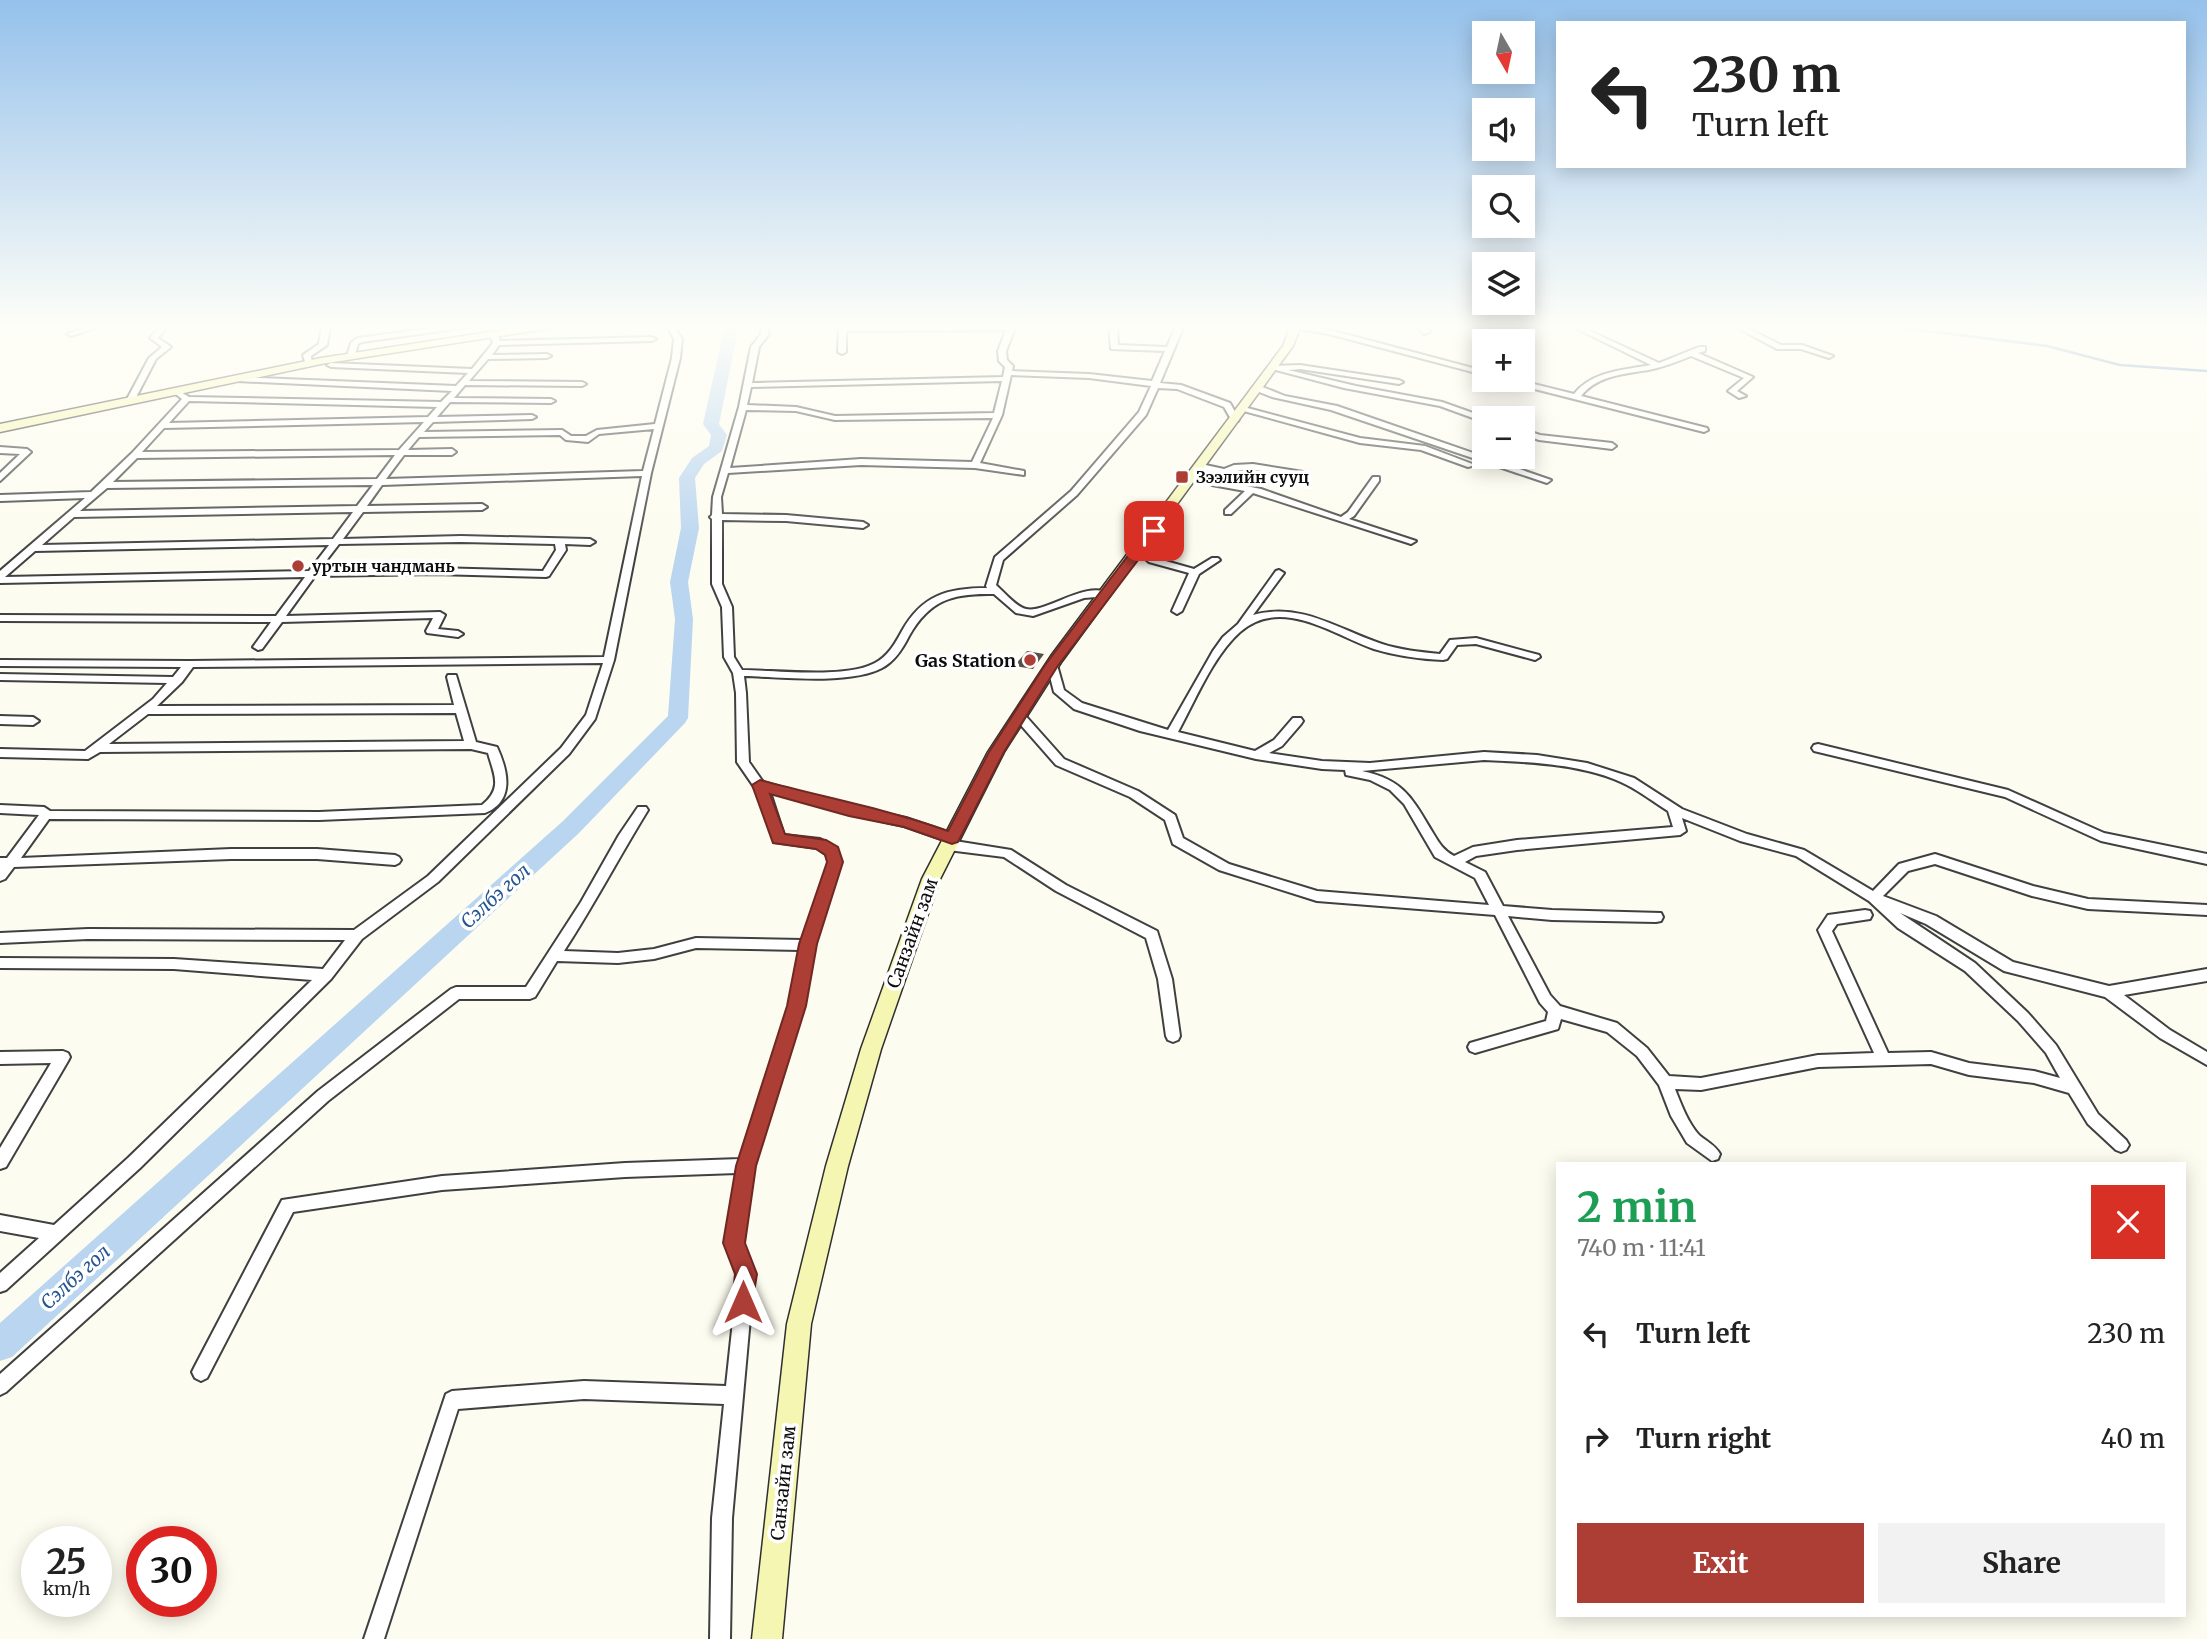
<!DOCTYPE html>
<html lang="en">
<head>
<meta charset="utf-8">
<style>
  :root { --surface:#fff; --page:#f2f2f2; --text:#222; --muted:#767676; --accent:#ad3e36 }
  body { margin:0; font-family:Merriweather,serif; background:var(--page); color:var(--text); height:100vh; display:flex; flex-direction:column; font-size:26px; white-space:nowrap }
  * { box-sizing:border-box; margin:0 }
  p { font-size:23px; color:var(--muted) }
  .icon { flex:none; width:38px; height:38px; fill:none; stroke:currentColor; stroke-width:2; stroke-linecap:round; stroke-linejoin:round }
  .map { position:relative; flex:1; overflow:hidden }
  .details { position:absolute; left:1556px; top:1162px; width:630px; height:455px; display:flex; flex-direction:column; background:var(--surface); border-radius:0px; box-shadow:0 4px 18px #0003 }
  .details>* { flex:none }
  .guide { position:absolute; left:1556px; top:21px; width:630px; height:147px; border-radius:0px; box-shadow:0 4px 18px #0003; background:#fff; color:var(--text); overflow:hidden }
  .needle { width:46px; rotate:171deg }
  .controls { position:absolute; left:1472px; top:21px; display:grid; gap:14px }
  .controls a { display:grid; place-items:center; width:63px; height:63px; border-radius:0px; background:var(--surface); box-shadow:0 4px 18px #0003; font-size:35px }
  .speed { position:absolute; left:21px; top:1526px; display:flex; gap:14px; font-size:35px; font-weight:700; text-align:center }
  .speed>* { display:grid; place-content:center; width:91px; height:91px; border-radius:50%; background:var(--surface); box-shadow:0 4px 18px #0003; line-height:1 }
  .speed small { font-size:18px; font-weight:400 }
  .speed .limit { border:10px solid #d22; background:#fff; color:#111 }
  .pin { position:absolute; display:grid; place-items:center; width:60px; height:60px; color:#fff; margin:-30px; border-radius:14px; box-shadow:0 4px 10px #0006 }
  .me { position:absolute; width:77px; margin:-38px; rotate:0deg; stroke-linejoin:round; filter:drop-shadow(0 0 5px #0008) }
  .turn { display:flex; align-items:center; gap:24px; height:147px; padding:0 21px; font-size:32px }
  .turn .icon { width:91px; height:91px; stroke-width:2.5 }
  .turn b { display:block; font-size:49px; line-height:60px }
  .round { display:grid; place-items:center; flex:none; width:74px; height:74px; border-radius:0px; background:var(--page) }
  .overview { display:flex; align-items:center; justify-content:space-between; height:119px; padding:0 21px }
  h1 { font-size:42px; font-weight:700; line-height:52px; color:#1e9e55 }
  .cta { display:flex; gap:14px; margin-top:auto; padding:14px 21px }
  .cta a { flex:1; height:80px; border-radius:0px; background:var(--accent); color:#fff; font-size:28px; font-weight:700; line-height:80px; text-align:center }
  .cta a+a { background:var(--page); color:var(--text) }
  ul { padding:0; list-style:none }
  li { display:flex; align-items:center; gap:21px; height:105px; padding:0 21px }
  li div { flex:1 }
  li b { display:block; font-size:26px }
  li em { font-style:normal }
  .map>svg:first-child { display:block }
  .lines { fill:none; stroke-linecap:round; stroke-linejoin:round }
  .stream { stroke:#4a82bd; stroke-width:2.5 }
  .river { fill:#bad5ef; fill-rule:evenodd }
  .building { fill:#55504b }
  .minor-casing { stroke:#404040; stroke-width:4 }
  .secondary-casing { stroke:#2f2f2f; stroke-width:3 }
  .minor { fill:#fff; fill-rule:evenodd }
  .secondary { fill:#f5f6b2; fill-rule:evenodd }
  .route { fill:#ad3e36; stroke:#702823; stroke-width:2 }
  .poi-dot { fill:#ad3e36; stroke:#fff; stroke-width:2.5 }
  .labels { text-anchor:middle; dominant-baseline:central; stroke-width:7; stroke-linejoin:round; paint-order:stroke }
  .far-poi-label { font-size:16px; font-weight:bold; fill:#0d0d0d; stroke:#fff; text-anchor:start }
  .poi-label { font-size:18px; font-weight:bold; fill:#0d0d0d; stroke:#fff; text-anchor:end }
  .street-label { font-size:18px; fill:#0d0d0d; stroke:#fff }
  .water-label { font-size:19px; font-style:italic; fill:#255591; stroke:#fff }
</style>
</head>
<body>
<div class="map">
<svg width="2207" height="1639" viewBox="0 0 2207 1639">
  <rect width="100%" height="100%" fill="#fdfcf0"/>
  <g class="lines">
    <path class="stream" d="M1880,325l167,21 73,19 87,6"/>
    <g class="river">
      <path d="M8,325h20l-28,10v-8z"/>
      <path d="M725,325h14l-20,99 8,11 -5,16 -18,13 -9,14 4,50 -11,54 5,37 -5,99 -3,5 -106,110 -567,524 -12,4v-38l563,-502 105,-105 7,-97 -5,-37 11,-54 -2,-50 13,-20 17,-12 2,-11 -8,-11z"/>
    </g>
  </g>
  <path class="building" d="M1027,651l17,3 -11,15 -19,-3z"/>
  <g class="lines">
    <g class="minor-casing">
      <g id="minor">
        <path d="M94,325h10l-33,11 -4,-2z"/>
        <path d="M161,325h7l-10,13 13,9 -15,12 -23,44h-6l-1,-2 23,-43 13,-11 -12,-9z"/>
        <path d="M322,325h8l-3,20 -16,11 1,9h-6l-3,-10 16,-11z"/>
        <path d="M457,325h16l-4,2 -107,15 -4,2 -4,14 -7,-2 4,-13 6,-5z"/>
        <path d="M667,325h6l9,14 -2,19 -29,115 -37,187 -19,59 -26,35 -131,128 -76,57 -31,40 -191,189 -134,122 -6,2v-19l39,-35 -39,-7v-16l54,10 74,-67 184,-178 -138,-11 -174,-1v-10l174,1 149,10 22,-29 -257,-1 -88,4v-10l88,-4 266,1 74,-54 133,-128 25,-33 17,-52 -410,4 -11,15 -25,24 297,-1 -7,-28 1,-2h8l20,67 21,5c11,24 18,54 -12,66l-166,7 -270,-1 -28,39 210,-9h86l78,6 4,2 2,3 -2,3 -4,2 -78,-6h-86l-217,8 -9,12 -5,2v-23h7l32,-43 -39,-2v-8l44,2 6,4 269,1 163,-7c21,-17 12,-30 6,-52l-17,-4 -371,3 -12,7 -88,-2v-8l85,2 68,-52 14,-16 -167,-3v-6l173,3 8,-10 -181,-1v-6l190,1 414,-4 38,-181 -260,9 -15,21 115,-2 5,3 -5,3 -119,2 -20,27 118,-3 129,3 5,3 -5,3 -25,-1 1,6 -17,26 -3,1 -111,-3 -120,2 -29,40 154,-4 5,3 -7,14 20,2 5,3 -5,3 -31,-4 -1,-2 7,-13 -151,4 -20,27 -4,1 -5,-3 18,-25 -271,-1v-6l276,1 29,-39 -305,6v-12l85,-73 -85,3v-6l91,-3 41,-39 50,-54 -10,-8 4,-2 13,8 252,5 11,-11 -215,-10 -4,-2 4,-2 219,9 12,-13 -137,-6 -4,-2 4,-2 141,6 21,-26 -3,-8 4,-2h3l3,8 152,-4 4,2 -4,2 -153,4 -7,10 55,-1 4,2 -4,2 -59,1 -19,22 113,1 4,2 -4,2 -117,-1 -11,13 97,1 4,2 -4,2 -101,-1 -13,15 95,-2 4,2 -4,2 -99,3 -9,10 138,-2 9,6h15l11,-6 58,-6 17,-66 2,-19zM189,401l248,6 -9,10 -259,6zM424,422l-25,28 -257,2 22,-24zM654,429l-11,42 -257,8 18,-24h48l4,-3 -4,-3 -44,1 11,-13 141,-2 6,5 22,2 11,-8zM395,455l-18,24 -264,3 24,-24zM373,485l-16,21 -277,5 27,-23zM353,512l-20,27 -291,6 32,-28zM461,542l94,2 1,6 -13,21 -108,-3 -116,2 20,-26zM329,545l-20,26 -304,6 30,-26zM456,713l8,28 -355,3 39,-30z"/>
        <path d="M761,325h6l2,9 -10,13 -7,36 251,-6 2,-10 -6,-6 -1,-10 8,-21 -160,1v21l-4,2 -4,-2 1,-27h6l1,2 165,-1 4,2 -9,23 1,9 6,6 -1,5 77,3 63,7 13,-30 -54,-2 -2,-24h8l1,20 49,2 8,-19 4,-2 4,2 -23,55 21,2 49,18 9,16 -1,2h-6l-8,-14 -47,-18 -19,-1 -12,27 -69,80 -74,65 -7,25c9,8 19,21 30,24 19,5 61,-30 84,-15l-1,2 -25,2 -51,18 -17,-3 -22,-19c-40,-1 -64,5 -85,42 -6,12 -14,25 -27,32 -33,17 -101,9 -138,8l2,17 3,69 14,20 86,24 57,12 50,17 2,3 -3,3 56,9 55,35 91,46 15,48 8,57 -2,4 -5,2 -5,-2 -2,-4 -8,-57 -12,-41 -90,-47 -52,-34 -56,-7 -6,-5 5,-4 -43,-15 -55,-12 -79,-22 14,43 36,4 16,9 5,14 -26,83 -12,61 -49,160 -12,77 12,31 -22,244 -2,121h-20l2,-121 12,-114 -140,-5 -126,10 -74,230h-20l82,-245 6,-3 132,-10 142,5 12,-112 -12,-31 11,-70 -112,4 -183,13 -149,22 -86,166 -6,3 -6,-3 -3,-6 3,-6 87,-166 160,-24 183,-13 115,-4 49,-153 11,-56 -104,-2 -42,11 -36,4 -61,-2 -22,36 -5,2h-71l-131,102 -322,291 -6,3v-21l318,-283 133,-102 5,-2h70l55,-85 38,-67 19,-28h8l2,3c-29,47 -54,95 -84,141l54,2 36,-4 42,-11 107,2 26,-78 -3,-8 -9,-6 -42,-6 -16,-48 -22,-32 -1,-69 -3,-20 -9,-16 -2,-50 -10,-23v-65l-2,-2 2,-2 1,-18 26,-90 12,-60 10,-13zM1011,375l78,3 62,8 -12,26 -68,79 -76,66 -9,29 1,2c-39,0 -65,7 -85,43 -7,13 -14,25 -27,32 -29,16 -100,7 -133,7l-8,-13 -2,-50 -10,-23v-64l64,1 77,7 5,-3 -5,-3 -77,-7 -64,-1 -1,-17 7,-24 133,-8 114,3 49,7v-4l-44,-8 22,-48zM1002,381l-8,32 -159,3 -39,-9 -49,-2 4,-18zM746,410l50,1 39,9 158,-2 -21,44 -111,-3 -131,9z"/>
        <path d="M1293,325l37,5 154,41v4l-155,-41 -36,-6z"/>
        <path d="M1415,325h8l8,7 -7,2z"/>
        <path d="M1569,325h8l82,38 40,-16h6v4l-7,2 55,24 -16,14 9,5 -7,2 -11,-7 16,-13 -53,-22c-12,5 -25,10 -38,13 -25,5 -55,5 -72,27l126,32 1,2 -4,2 -197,-50 -1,-2h12l56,14c18,-23 50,-24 77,-29z"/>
        <path d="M1732,325h9l40,20h21l31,11 -4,2 -28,-9h-24z"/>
        <path d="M1300,365l99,15 4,2 -4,2 -99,-15 -12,1 68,16 86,16 45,16h-3v4l-44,-16 -96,-18 -76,-20 4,-2z"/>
        <path d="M1254,386h6l25,10 52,10 214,74 -4,3 -30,-10 -186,-63 -59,-13 -18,-7z"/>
        <path d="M1240,406l120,32 65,8 50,19 -7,2 -47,-17 -61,-7 -120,-33z"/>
        <path d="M1522,429l18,6 72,8 4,3 -4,3 -73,-9 -17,-6z"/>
        <path d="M0,447l27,2 4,3 -31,29v-8l20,-19 -20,-1z"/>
        <path d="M1201,464l23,5 10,-4 19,-1 50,8v4c-28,4 -59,-20 -82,5l40,8 80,28 7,-5 25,-35h6v4l-25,35 -5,3 67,22 -5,3 -3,-1 -155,-50 -22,21h-6v-4l20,-19 -33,-6 -1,-2 8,-10 -21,-4 -1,-2z"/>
        <path d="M1139,546l16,12 39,11 18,-11h6l2,2 -21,14 -17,37 -5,3 -5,-3 17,-38 -40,-11 -15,-13z"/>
        <path d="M1279,570l5,3 -31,42c49,-13 84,14 129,29 18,6 38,8 58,10l10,-14 26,-2 63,17 1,2 -5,3 -59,-16 -19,1 -10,14 -4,1c-23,-1 -46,-4 -69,-11 -42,-15 -93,-53 -134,-17 -27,24 -45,69 -62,100l77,19 19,-11 19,-22h8l2,3 -2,3 -19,22 -13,7 53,8 48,2 114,-11 53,3 50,8 47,15 48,31 65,25 57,16 69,41 26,-27 36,-10 98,32 55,13 119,6v10l-119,-6 -56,-13 -97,-32 -27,7 -25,25 53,20 77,46 96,24 98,-17v12l-83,14 46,35 37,22v13l-47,-27 -55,-41 -101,-26 -78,-47 -26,-11 75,50 53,50 28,32 42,69 28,26 3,5 -3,5 -5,2 -5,-2 -28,-26 -19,-31 -35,-10 -65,-8 -38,-11 -113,3 -117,23 -26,-1c6,15 13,34 24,46 7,6 16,10 21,19l-2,5 -6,2 -25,-18 -16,-27 -12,-31 -22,-29 -30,-24 -46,-13 -3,10 -83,24 -5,-2 -2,-4 2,-4 76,-22 2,-9 -8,-9 -45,-88 -178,-14 -98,-31 -46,-26 -8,-24 -35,-23 -74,-32 -43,-49 2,-3h8l41,46 74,32 37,24 8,23 46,26 88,27 172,14 -14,-27 -40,-21 -31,-53 -14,-14 -20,-10 -24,-5 -1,-5 -23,-1 -66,-10 -116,-28 -66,-22 -20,-17 -7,-27 5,-3 5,3 7,25 18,13 86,27 45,-79 10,-14 15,-13 38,-53zM1484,760c44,2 103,4 143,25 14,7 28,18 41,26l5,16 -156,13 -44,7 -19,9c-11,-6 -15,-13 -21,-23 -21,-35 -29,-53 -71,-62zM1682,818l58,23 56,15 73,45 29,27 67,43 53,50 28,32 14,25 -26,-7 -65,-8 -38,-11 -43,1 -56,-122 5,-7 33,-5 2,-4 -2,-4 -5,-1 -37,5 -10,15 56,123 -56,2 -117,23 -32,-2 -22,-28 -30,-25 -57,-17 -10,-11 -42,-79 44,4 104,2 5,-1 2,-4 -2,-4 -109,-3 -49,-4 -18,-34 -20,-10 11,-6 41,-6 163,-15 6,-4z"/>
        <path d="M0,716l33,1 6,4 -6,4 -33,-1z"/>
        <path d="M1818,744l190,46 96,43 103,21v10l-106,-23 -96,-44 -191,-46 -2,-3 2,-3z"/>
        <path d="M63,1051l5,2 2,4 -2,4 -62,106 -6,2v-21l51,-85 -51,1v-12z"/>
      </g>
    </g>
    <g class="secondary-casing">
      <g id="secondary">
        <path d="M535,325h22l-5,3 -231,36 -321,68v-8l321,-66z"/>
        <path d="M1291,325h10l-8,21 -231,315 -58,91 -64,127 -59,170 -33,117 -37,158 -29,315h-30l35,-315 39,-158 35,-117 61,-170 66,-127 63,-96 232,-310z"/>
      </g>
    </g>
    <use href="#minor" class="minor"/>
    <use href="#secondary" class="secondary"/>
  </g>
  <linearGradient id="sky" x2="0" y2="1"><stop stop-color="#95c1eb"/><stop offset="0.59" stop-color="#fefef8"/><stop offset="1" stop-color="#fefef8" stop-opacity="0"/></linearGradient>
  <rect width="2207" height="554" fill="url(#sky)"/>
  <path class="route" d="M1149,528l11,3 -103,136 -53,85 -46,90 -6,2 -48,-17 -55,-11 -79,-22 15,40 41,6 12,7 5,15 -26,82 -11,62 -50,160 -11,77 12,31 -6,36 -8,3 -7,-3 -4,-8 3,-28 -12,-31 13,-77 51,-160 12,-62 28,-82 -2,-7 -9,-6 -43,-6 -21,-58 8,-5c62,17 127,29 188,51l41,-79 56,-87z"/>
  <g class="poi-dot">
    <rect x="1175" y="470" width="14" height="14" rx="3.5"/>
    <circle cx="298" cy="566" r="7"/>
    <circle cx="1030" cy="660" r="7"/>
  </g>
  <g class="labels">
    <g class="far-poi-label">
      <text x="1196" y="477">Зээлийн сууц</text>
      <text x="312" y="566">уртын чандмань</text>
    </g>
    <g class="poi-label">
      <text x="1016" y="660">Gas Station</text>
    </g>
    <g class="street-label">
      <text transform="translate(912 933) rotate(-70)">Санзайн зам</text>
      <text transform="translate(783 1483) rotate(-84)">Санзайн зам</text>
    </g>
    <g class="water-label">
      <text transform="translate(495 896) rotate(-42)">Сэлбэ гол</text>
      <text transform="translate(75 1277) rotate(-42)">Сэлбэ гол</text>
    </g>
  </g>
</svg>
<div class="controls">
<a><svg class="needle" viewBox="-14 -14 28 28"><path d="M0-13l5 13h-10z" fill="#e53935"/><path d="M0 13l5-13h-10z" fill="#767676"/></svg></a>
<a><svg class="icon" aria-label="sound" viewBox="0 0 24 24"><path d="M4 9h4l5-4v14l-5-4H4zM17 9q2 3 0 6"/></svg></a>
<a><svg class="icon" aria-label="search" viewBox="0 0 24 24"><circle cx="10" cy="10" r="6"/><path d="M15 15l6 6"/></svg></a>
<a><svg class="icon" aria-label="layers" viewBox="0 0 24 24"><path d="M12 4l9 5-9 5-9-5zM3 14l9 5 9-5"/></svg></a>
<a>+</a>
<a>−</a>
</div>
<div class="speed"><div>25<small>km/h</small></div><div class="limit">30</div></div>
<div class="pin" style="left:1154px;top:531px;background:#d93025"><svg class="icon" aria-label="arrive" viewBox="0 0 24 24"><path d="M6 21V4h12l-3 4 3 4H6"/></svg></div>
<svg class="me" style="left:743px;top:1302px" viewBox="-20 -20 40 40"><path d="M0-17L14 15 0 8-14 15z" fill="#ad3e36" stroke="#fff" stroke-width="4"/></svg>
<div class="guide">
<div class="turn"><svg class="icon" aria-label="left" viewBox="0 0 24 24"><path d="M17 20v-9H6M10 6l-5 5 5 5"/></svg><div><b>230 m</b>Turn left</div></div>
</div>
<section class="details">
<div class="overview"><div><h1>2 min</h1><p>740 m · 11:41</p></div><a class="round" style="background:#d93025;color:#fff"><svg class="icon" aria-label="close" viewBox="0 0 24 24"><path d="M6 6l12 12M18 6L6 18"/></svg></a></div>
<ul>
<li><svg class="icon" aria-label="left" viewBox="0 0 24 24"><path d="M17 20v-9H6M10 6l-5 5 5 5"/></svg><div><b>Turn left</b></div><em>230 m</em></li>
<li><svg class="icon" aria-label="right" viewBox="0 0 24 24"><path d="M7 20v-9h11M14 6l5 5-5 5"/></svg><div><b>Turn right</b></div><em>40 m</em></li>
</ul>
<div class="cta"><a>Exit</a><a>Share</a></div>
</section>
</div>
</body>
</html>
